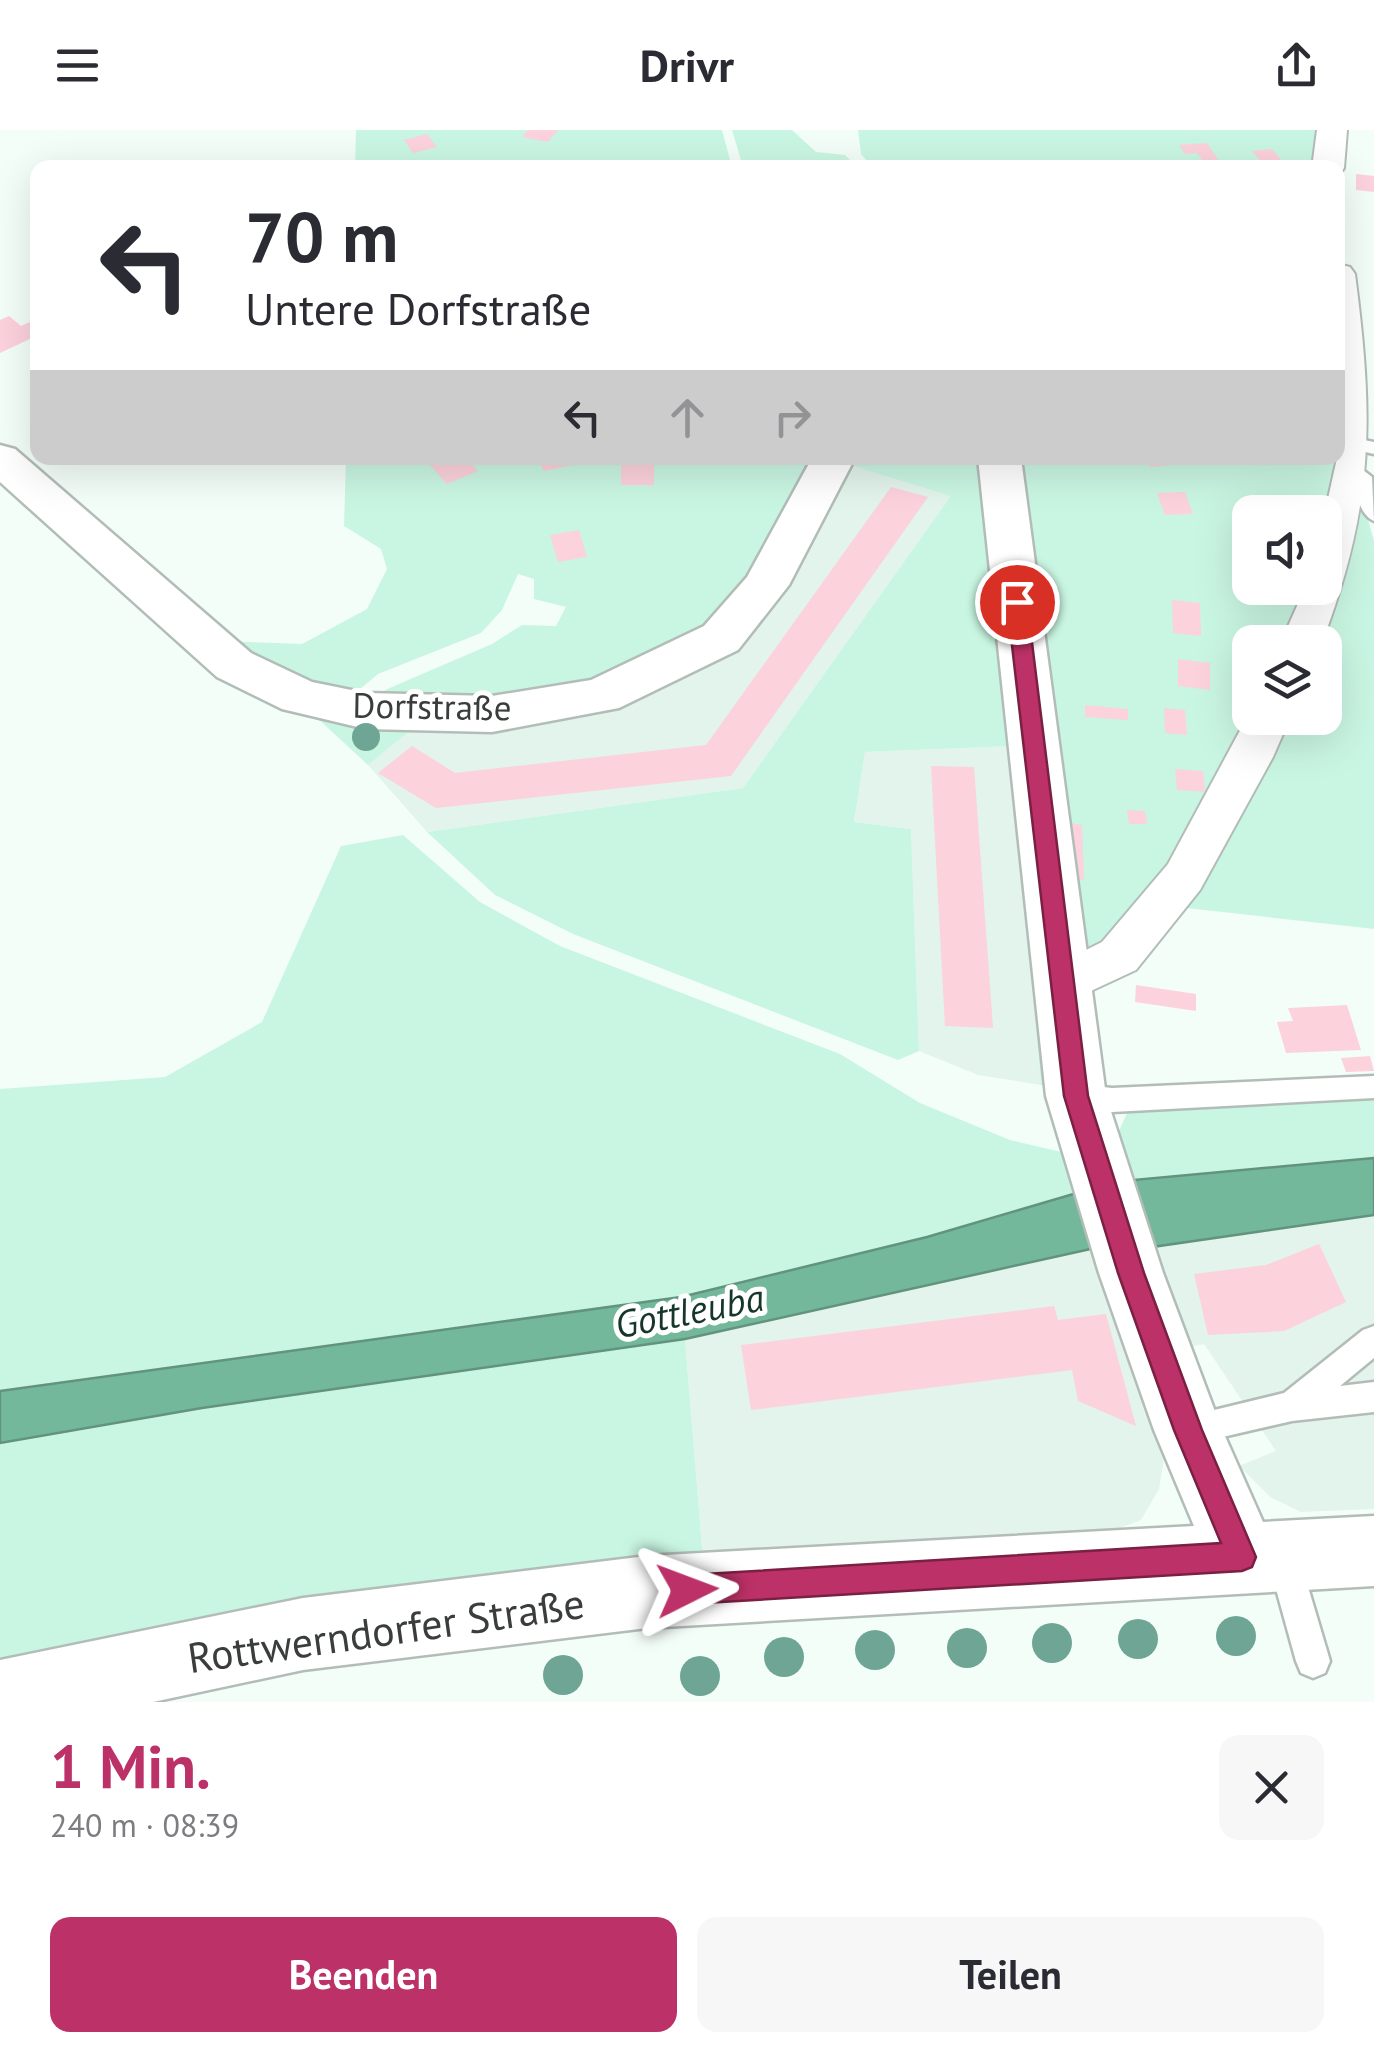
<!DOCTYPE html>
<html lang="de">
<head>
<meta charset="utf-8">
<style>
  :root { --surface:#fff; --page:#f7f7f7; --text:#2b2b33; --muted:#7c7c81; --accent:#bc3167 }
  body { margin:0; font-family:"PT Sans",sans-serif; background:var(--page); color:var(--text); height:100vh; display:flex; flex-direction:column; font-size:38px; white-space:nowrap }
  * { box-sizing:border-box; margin:0 }
  p { font-size:32px; color:var(--muted) }
  .icon { flex:none; width:55px; height:55px; fill:none; stroke:currentColor; stroke-width:2; stroke-linecap:round; stroke-linejoin:round }
  .map { position:relative; height:1572px; overflow:hidden }
  .drawer { display:flex; flex-direction:column; background:var(--surface); flex:1 }
  .drawer>* { flex:none }
  .guide { position:absolute; left:30px; top:30px; width:1315px; height:305px; border-radius:20px; box-shadow:0 10px 40px #0002; background:#fff; color:var(--text); overflow:hidden }
  .buttons { position:absolute; left:1232px; top:365px; display:grid; gap:20px }
  .buttons a { display:grid; place-items:center; width:110px; height:110px; border-radius:20px; background:var(--surface); box-shadow:0 10px 40px #0002; font-size:50px }
  .pin { position:absolute; display:grid; place-items:center; width:85px; height:85px; color:#fff; margin:-42px; border:5px solid #fff; border-radius:50%; box-shadow:0 2px 10px #0007 }
  .me { position:absolute; width:110px; margin:-55px; rotate:87deg; stroke-linejoin:round; filter:drop-shadow(0 0 8px #0008) }
  .turn { display:flex; align-items:center; gap:35px; height:210px; padding:0 50px; font-size:45px }
  .turn .icon { width:130px; height:130px; stroke-width:2.5 }
  .turn b { display:block; font-size:70px; line-height:85px }
  .lanes { display:flex; align-items:center; height:95px; padding:0 50px; background:#0003; justify-content:center; gap:50px; direction:ltr }
  .lanes .off { opacity:.35 }
  .round { display:grid; place-items:center; flex:none; width:105px; height:105px; border-radius:20px; background:var(--page) }
  .overview { display:flex; align-items:center; justify-content:space-between; height:170px; padding:0 50px }
  h1 { font-size:60px; font-weight:800; line-height:75px; color:var(--accent) }
  .button { display:flex; gap:20px; margin-top:auto; padding:20px 50px }
  .button a { flex:1; height:115px; border-radius:20px; background:var(--accent); color:#fff; font-size:40px; font-weight:800; line-height:115px; text-align:center }
  .button a+a { background:var(--page); color:var(--text) }
  header { display:flex; justify-content:space-between; align-items:center; height:130px; padding:0 50px; background:var(--surface); font-size:45px; font-weight:800 }
  .map>svg:first-child { display:block }
  .built { fill:#e2f4eb }
  .green { fill:#c9f6e2 }
  .water { fill:#74b89b; stroke:#62937e; stroke-width:2.5 }
  .building { fill:#fcd2dc }
  .lines { fill:none; stroke-linecap:round; stroke-linejoin:round }
  .lane-casing { stroke:#b3bdb8; stroke-width:5 }
  .street-casing { stroke:#b3bdb8; stroke-width:4 }
  .secondary-casing { stroke:#b3bdb8; stroke-width:5 }
  .lane { fill:#fff; fill-rule:evenodd }
  .street { fill:#fff; fill-rule:evenodd }
  .secondary { fill:#fff; fill-rule:evenodd }
  .tree { fill:#6ea594 }
  .route { fill:#bc3167; stroke:#7a2043; stroke-width:2.5 }
  .labels { text-anchor:middle; dominant-baseline:central; stroke-width:10; stroke-linejoin:round; paint-order:stroke }
  .street-label { font-size:35px; fill:#393d3b; stroke:#fff }
  .water-label { font-size:38px; font-style:italic; fill:#17362a; stroke:#fff }
  .near-street-label { font-size:42px; fill:#393d3b; stroke:#fff }
</style>
</head>
<body>
<header><svg class="icon" aria-label="menu" viewBox="0 0 24 24"><path d="M4 6h16M4 12h16M4 18h16"/></svg>Drivr<svg class="icon" aria-label="share" viewBox="0 0 24 24"><path d="M12 15V3M7 8l5-5 5 5M5 13v7h14v-7"/></svg></header>
<div class="map">
<svg width="1374" height="1572" viewBox="0 0 1374 1572">
  <rect width="100%" height="100%" fill="#f4fef9"/>
  <g class="built">
    <path d="M847,334l105,31 -209,293 -316,44 -59,-67 48,-39z"/>
    <path d="M1014,616l27,339 -63,-10 -59,-24 -8,-222 -57,-7 11,-70z"/>
    <path d="M1374,1085v294l-73,3 -31,-15 -31,-31 37,-15 -72,-107 -20,4 -32,-101z"/>
    <path d="M1095,1118l71,198 -7,43 -18,31 -39,15 -399,25 -18,-221z"/>
  </g>
  <g class="green">
    <path d="M356,0h366l10,37 -377,1z"/>
    <path d="M732,0h60l24,22 29,3 12,12h-114z"/>
    <path d="M858,0h465l-4,38 -447,-1 -11,-13z"/>
    <path d="M1338,185c15,85 4,162 -13,246v-49h-75v76h66l-22,54h-44v76h6l-86,156 -69,78 -20,-4 -68,-490h325z"/>
    <path d="M346,328h471l-68,122 -40,48 -71,47 -125,25 -127,-2 -1,-8 107,-46 30,-19 34,1 10,-19 -32,-8v-20l-16,-5 -16,36 -21,23 -103,41 -19,16 -18,3 -27,-8 -91,-44 79,3 65,-35 20,-40 -6,-20 -37,-23z"/>
    <path d="M849,328h136l40,288 30,341 -14,-2 -28,-339 -148,6 -11,70 57,7 8,222 -21,9 -325,-126 -78,-39 -68,-63 316,-44 208,-292 -104,-32z"/>
    <path d="M1360,362l14,49v388l-197,-22 82,-145 20,-44h46v-76h-12l28,-71z"/>
    <path d="M315,586l101,10 -48,39z"/>
    <path d="M403,705l77,67 80,44 280,108 80,49 90,37 60,14 10,38 -153,45 -246,60 -681,94v-302l165,-12 97,-55 79,-176z"/>
    <path d="M1374,965v63l-241,22 -14,-49 8,-18 17,-7z"/>
    <path d="M685,1209l18,221 -703,100v-217l202,-35z"/>
  </g>
  <g class="water">
    <path d="M1374,1028v57l-222,32 -19,-67z"/>
    <path d="M1080,1062l15,56 -410,91 -483,69 -202,35v-52l681,-94 246,-60z"/>
  </g>
  <g class="building">
    <path d="M528,0h30l-10,12 -26,-5z"/>
    <path d="M427,4l10,13 -24,6 -9,-13z"/>
    <path d="M1207,13l12,18 -16,1 -6,-9 -12,1 -6,-9z"/>
    <path d="M1272,19l10,12 -20,2 -10,-12z"/>
    <path d="M1356,44l18,2v16l-18,-2z"/>
    <path d="M9,186l12,10 9,-4 8,7 -9,4 5,4 -34,16v-33z"/>
    <path d="M446,328h20l12,13 -31,13 -18,-20z"/>
    <path d="M537,328h37l3,6 -33,7z"/>
    <path d="M1146,328h31l3,6 -29,3z"/>
    <rect x="621" y="331" width="33" height="24"/>
    <path d="M891,357l37,10 -197,279 -295,32 -58,-35 34,-27 43,27 251,-28z"/>
    <path d="M1185,362l8,22 -28,1 -8,-22z"/>
    <path d="M579,400l8,27 -29,5 -8,-27z"/>
    <path d="M1172,470l28,3 1,33 -28,-3z"/>
    <path d="M1178,529l32,4v27l-32,-4z"/>
    <path d="M1085,575l43,4v11l-43,-3z"/>
    <path d="M1164,578l21,2 2,25 -22,-2z"/>
    <path d="M931,636l43,1 19,261 -48,-2z"/>
    <path d="M1175,639l28,2 2,21 -28,-2z"/>
    <path d="M1127,680l18,1 2,13h-18z"/>
    <path d="M1070,693l12,2 2,55 -12,-1z"/>
    <path d="M1136,855l60,9v17l-61,-9z"/>
    <path d="M1347,875l14,45 -75,3 -9,-31 16,-1 -5,-13z"/>
    <path d="M1370,926l4,15 -28,1 -5,-14z"/>
    <path d="M1319,1114l27,58 -62,29 -76,4 -14,-61 72,-9z"/>
    <path d="M1054,1176l4,14 48,-6 30,112 -58,-25 -6,-31 -321,40 -10,-65z"/>
  </g>
  <g class="lines">
    <g class="lane-casing">
      <g id="lane">
        <path d="M1359,309l15,3v12l-22,-5 -3,-4z"/>
        <path d="M1354,333l18,14 2,44c-17,-7 -18,-37 -30,-52z"/>
        <path d="M1374,946v22l-262,14 -46,-8 -4,-8 4,-8 10,-4 36,4z"/>
        <path d="M1374,1196v32l-34,28 34,-4v30l-82,9 -104,24 -11,-4 -4,-11 4,-11 107,-26 79,-63z"/>
        <path d="M1284,1414l11,5 5,11 30,101 -5,12 -12,5 -12,-5 -5,-12 -28,-101 5,-11z"/>
      </g>
    </g>
    <g class="street-casing">
      <g id="street">
        <path d="M1317,0h30l-3,38 -5,7 -1,-7h-26z"/>
        <path d="M1338,134l12,3 5,7c19,145 19,232 -33,368h-41l24,-54h20v-76l15,-67z"/>
        <path d="M1250,582v6h40l-17,39 -73,133 -64,80 -71,33 -17,-6 -7,-14 7,-14 54,-27 66,-78z"/>
      </g>
    </g>
    <g class="secondary-casing">
      <g id="secondary">
        <path d="M0,315l15,4 236,204 61,29 54,11 126,3 99,-16 113,-54 43,-49 65,-119h43l-66,127 -51,65 -119,58 -127,24 -126,-3 -84,-20 -65,-32 -217,-195z"/>
        <path d="M978,328h43l85,638 57,177 57,152 43,97 111,-6v70l-727,42 -344,42 -150,32h-153v-42l303,-62 344,-42 547,-30 -40,-96 -55,-157 -53,-177z"/>
      </g>
    </g>
    <use href="#lane" class="lane"/>
    <use href="#street" class="street"/>
    <use href="#secondary" class="secondary"/>
  </g>
  <g class="tree">
    <circle cx="366" cy="607" r="14"/>
    <circle cx="1236" cy="1506" r="20"/>
    <circle cx="1138" cy="1509" r="20"/>
    <circle cx="1052" cy="1513" r="20"/>
    <circle cx="967" cy="1518" r="20"/>
    <circle cx="875" cy="1520" r="20"/>
    <circle cx="784" cy="1527" r="20"/>
    <circle cx="563" cy="1545" r="20"/>
    <circle cx="700" cy="1546" r="20"/>
  </g>
  <path class="route" d="M1017,466l10,6 61,494 56,177 58,157 54,127 -4,10 -10,4 -555,33 -11,-4 -4,-10 4,-11 11,-4 534,-32 -47,-113 -56,-157 -54,-177 -57,-494z"/>
  <g class="labels">
    <g class="street-label">
      <text transform="translate(432 576) rotate(1)">Dorfstraße</text>
    </g>
    <g class="water-label">
      <text transform="translate(689 1180) rotate(-11)">Gottleuba</text>
    </g>
    <g class="near-street-label">
      <text transform="translate(386 1500) rotate(-8)">Rottwerndorfer Straße</text>
    </g>
  </g>
</svg>
<div class="buttons">
<a><svg class="icon" aria-label="sound" viewBox="0 0 24 24"><path d="M4 9h4l5-4v14l-5-4H4zM17 9q2 3 0 6"/></svg></a>
<a><svg class="icon" aria-label="layers" viewBox="0 0 24 24"><path d="M12 4l9 5-9 5-9-5zM3 14l9 5 9-5"/></svg></a>
</div>
<div class="pin" style="left:1017px;top:472px;background:#d93025"><svg class="icon" aria-label="arrive" viewBox="0 0 24 24"><path d="M6 21V4h12l-3 4 3 4H6"/></svg></div>
<svg class="me" style="left:687px;top:1460px" viewBox="-20 -20 40 40"><path d="M0-17L14 15 0 8-14 15z" fill="#bc3167" stroke="#fff" stroke-width="4"/></svg>
<div class="guide">
<div class="turn"><svg class="icon" aria-label="left" viewBox="0 0 24 24"><path d="M17 20v-9H6M10 6l-5 5 5 5"/></svg><div><b>70 m</b>Untere Dorfstraße</div></div>
<div class="lanes"><svg class="icon" aria-label="left" viewBox="0 0 24 24"><path d="M17 20v-9H6M10 6l-5 5 5 5"/></svg><svg class="icon off" aria-label="ahead" viewBox="0 0 24 24"><path d="M12 20V5M6 11l6-6 6 6"/></svg><svg class="icon off" aria-label="right" viewBox="0 0 24 24"><path d="M7 20v-9h11M14 6l5 5-5 5"/></svg></div>
</div>
</div>
<section class="drawer">
<div class="overview"><div><h1>1 Min.</h1><p>240 m · 08:39</p></div><a class="round"><svg class="icon" aria-label="close" viewBox="0 0 24 24"><path d="M6 6l12 12M18 6L6 18"/></svg></a></div>
<div class="button"><a>Beenden</a><a>Teilen</a></div>
</section>
</body>
</html>
